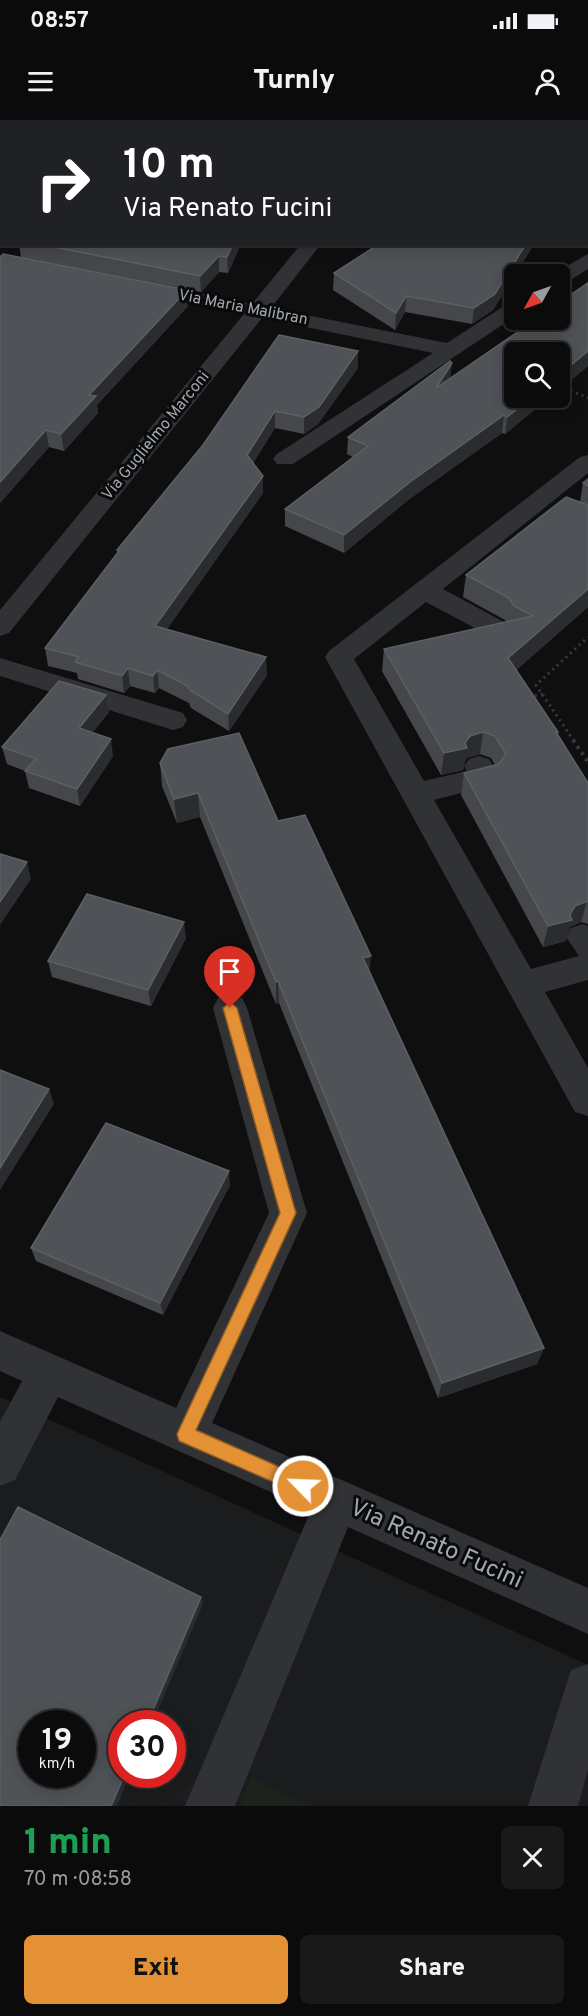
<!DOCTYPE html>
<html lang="en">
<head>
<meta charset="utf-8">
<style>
  :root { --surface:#0b0b0c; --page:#19191a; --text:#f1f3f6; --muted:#9a9b9d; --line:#2b2b2d; --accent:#e49034 }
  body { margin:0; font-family:Overpass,sans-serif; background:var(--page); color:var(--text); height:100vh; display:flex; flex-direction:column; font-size:22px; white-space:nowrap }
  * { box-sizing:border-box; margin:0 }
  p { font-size:20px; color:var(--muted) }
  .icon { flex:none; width:33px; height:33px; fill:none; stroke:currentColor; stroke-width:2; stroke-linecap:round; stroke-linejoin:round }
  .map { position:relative; height:1686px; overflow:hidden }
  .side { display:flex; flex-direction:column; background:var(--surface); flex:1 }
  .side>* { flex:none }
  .guide { position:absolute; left:0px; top:0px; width:588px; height:126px; box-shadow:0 3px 15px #0003,0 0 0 2px var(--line); background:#202124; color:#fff; overflow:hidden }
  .needle { width:39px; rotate:230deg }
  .tools { position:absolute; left:504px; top:144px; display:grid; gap:12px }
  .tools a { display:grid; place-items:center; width:66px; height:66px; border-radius:9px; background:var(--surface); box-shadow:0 3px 15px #0003,0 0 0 2px var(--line); font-size:30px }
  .speed { position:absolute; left:18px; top:1590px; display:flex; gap:12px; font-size:30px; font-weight:700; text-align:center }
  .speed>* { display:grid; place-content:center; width:78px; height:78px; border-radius:50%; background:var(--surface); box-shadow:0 3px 15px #0003,0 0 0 2px var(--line); line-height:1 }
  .speed small { font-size:15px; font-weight:400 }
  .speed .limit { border:9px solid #d22; background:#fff; color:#111 }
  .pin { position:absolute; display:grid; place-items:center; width:51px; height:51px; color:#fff; margin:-62px -26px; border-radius:50% 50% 50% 0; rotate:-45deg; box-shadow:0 0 6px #0007 }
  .pin .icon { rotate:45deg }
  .me { position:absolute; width:66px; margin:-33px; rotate:294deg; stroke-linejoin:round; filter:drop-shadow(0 0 4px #0008) }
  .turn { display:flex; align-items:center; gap:21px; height:126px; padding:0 24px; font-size:27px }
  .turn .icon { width:78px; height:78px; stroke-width:2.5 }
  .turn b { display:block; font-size:42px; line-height:51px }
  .round { display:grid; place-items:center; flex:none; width:63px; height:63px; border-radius:9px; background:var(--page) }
  .overview { display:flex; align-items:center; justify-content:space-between; height:102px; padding:0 24px }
  h1 { font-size:36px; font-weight:800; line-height:45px; color:#1e9e55 }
  .button { display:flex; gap:12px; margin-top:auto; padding:12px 24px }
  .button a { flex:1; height:69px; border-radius:9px; background:var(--accent); color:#111; font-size:24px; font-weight:800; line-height:69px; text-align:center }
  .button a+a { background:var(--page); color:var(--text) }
  .status { display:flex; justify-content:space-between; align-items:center; height:42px; padding:0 30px; background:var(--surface); direction:ltr }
  .status svg { height:16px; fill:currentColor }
  header { display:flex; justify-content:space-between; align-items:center; height:78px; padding:0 24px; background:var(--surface); font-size:27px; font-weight:800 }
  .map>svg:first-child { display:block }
  .built { fill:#1b1c1d; fill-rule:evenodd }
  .green { fill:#1c231c }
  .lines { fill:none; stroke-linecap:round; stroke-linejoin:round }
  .path-far2 { stroke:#37393c; stroke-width:2; stroke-dasharray:1.5 2; stroke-linecap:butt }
  .path-far1 { stroke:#37393c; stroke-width:3; stroke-dasharray:2 4; stroke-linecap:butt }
  .path { stroke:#37393c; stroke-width:4; stroke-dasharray:3 4.5; stroke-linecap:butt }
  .minor { fill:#313235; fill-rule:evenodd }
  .wall { fill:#45474b }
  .shaded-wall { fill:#2b2c2f }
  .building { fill:#4f5256; stroke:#5c5f64; stroke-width:1.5; fill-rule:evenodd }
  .route { fill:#e49034; stroke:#945e22; stroke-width:1.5 }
  .labels { text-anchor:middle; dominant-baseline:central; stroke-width:6; stroke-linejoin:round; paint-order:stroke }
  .far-street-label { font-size:16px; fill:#a1a8b0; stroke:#0a0a0b }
  .near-street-label { font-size:24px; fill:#a1a8b0; stroke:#0a0a0b }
</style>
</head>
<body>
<div class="status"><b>08:57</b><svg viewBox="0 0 49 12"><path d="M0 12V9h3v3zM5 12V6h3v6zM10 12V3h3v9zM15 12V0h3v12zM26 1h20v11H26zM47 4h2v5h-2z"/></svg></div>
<header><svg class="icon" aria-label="menu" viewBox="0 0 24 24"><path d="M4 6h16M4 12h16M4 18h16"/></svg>Turnly<svg class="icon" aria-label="person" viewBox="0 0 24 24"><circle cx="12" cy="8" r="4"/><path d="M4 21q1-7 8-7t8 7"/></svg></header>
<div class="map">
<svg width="588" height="1686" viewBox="0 0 588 1686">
  <rect width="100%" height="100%" fill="#0f0f10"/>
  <path class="built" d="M0,1277l588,268v141h-588zM32,1604h50v50h-50zM122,1604h50v50h-50z"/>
  <path class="green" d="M251,1656l59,30h-70z"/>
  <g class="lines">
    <path class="path-far2" d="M560,266l8,3"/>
    <g class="path-far1">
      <path d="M565,268l23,10"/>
      <path d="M529,577l14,-3"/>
      <path d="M574,621l-38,-56 52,-48"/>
    </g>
    <path class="path" d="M573,620l15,22"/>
    <g class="minor">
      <path d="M405,0h16l-17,2z"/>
      <rect x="0" y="35" width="2" height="11"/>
      <path d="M301,124h20l-50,64 176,35 60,-39 7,-2v15l-221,147h-16l-4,-5 4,-5 156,-101 -171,-35 -253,315 -9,3v-26l244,-296 -108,-22 -3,-4 3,-4 7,-2 109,22z"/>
      <path d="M588,134v15l-21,13 -7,2v-10h-7z"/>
      <path d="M588,335v18l-145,116 61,33 4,6 -4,6 -9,3 -9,-3 -60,-32 -72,57 70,122 43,-10 -3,-5 5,-7 10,-3 10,3 11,18 -5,7 -61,16 97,169 48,-13 -13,-19 5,-9 11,-4 6,2v54l-43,12 43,76v48l-13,-4 -250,-455 4,-6 251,-194z"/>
      <path d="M0,538l183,55 4,7 -4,7 -10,3 -173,-54z"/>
      <path d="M230,874l12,4 5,10 60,205 -95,210 376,165v46l-240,-107 -113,279h-50l126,-296 -253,-113 -43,83 -15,6v-64l22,-41 -22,-10v-40l176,77 93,-195 -56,-205 5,-10z"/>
      <path d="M588,1544v106l-10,36h-50l43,-136z"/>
    </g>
  </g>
  <g class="wall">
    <path d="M0,0h351l-2,2h-339v-1v1h-8v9h-2z"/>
    <path d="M588,0v70h-2v-68z"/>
    <path d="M2,46v35h-2v-33z"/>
    <path d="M19,124h222l-13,29 -9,-1 -18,20 -180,-35z"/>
    <path d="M534,124l-41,66 -21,14 -67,-12 -10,18 -62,-40 1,-17z"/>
    <path d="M0,137l188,49 -91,99 1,8 -34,38 -15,-4 -49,56z"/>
    <path d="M588,163v83l-28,23 -46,9h35l-44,36 -3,-1 -94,67 -64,53 -59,-27v-17l68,-52 -6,-3 1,-17 103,-59z"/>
    <path d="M358,231v17l-40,56 -14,10 -29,-6 -22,35 10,30 -96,136 100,46 -38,56 -38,-23 -2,-5 -30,-15 -4,5 -25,-7 -6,7 -46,-14 -1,-6 -29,-7 -3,-18 72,-95v-3l86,-105z"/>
    <path d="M588,359v128l-72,63 42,62v3l30,48v141l-7,-2 -11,5 -4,14 -23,6 -82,-152 3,-22 31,-8 -4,-7 -11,-4 -13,4 -2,3 -2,9 -22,5 -59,-104 2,-22 122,-27 -1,-2 -42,-23 3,-22 114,-73 3,-19z"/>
    <path d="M106,575l3,17 -17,21 21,23 -33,50 -51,-18 -4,-17 -18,-7 -5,-17z"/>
    <path d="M160,643l118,58 92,151 174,376 -7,16 -99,34 -159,-395 -3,1 -76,-187 -23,6 -15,-37z"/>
    <path d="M186,818l-35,68 -99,-29 -4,-16z"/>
    <path d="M230,1065l-67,130 -127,-54 -5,-13z"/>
  </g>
  <g class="shaded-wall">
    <path d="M337,0h14l-2,2h-12z"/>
    <path d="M233,124h8l-13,29 -1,-16z"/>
    <path d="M526,124h8l-41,66 -21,14 2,-16z"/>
    <path d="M219,136v16l-18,20 -1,-16z"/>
    <path d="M187,170l1,16 -91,99 1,8 -34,38 -3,-17 28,-39z"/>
    <path d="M406,176l-1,16 -10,18 1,-17z"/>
    <path d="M358,231v17l-40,56 -14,10v-17z"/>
    <path d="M588,231v15l-28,23v-15z"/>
    <path d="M452,243l-2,17 -14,8z"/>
    <path d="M531,278h18l-44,36 2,-17z"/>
    <path d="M275,291v17l-28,44v-17z"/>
    <path d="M504,295l-2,18 -94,67 -64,53v-18l66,-53z"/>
    <path d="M46,310l3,17 -49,56v-21z"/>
    <path d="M263,356v17l-106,150 -2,-17z"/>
    <path d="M588,469v18l-84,74 4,-23z"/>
    <path d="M266,537l1,18 -38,56 -1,-17z"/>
    <path d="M128,548l2,18 -6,7 -2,-17z"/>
    <path d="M157,550l2,18 -4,5 -2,-17z"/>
    <path d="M106,575l3,17 -27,33 -3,-17z"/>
    <path d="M483,612l-3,22 -13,4 -2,3 -2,9 -22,5 3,-22 26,-17z"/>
    <path d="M111,619l2,17 -33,50 -3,-17z"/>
    <path d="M198,673l2,24 -23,6 -3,-24z"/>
    <path d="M27,742l4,17 -31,46v-23z"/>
    <path d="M587,781l-6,21 -11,5 -4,14 -23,6 5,-21 27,-20z"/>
    <path d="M184,802l2,16 -35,68 -3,-16z"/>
    <path d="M371,836l-2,22 -6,-20z"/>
    <path d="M278,861l1,22 -3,1v-22z"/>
    <path d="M49,969l5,15 -54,86v-22z"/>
    <path d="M229,1051l1,14 -67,130 -3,-12z"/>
    <path d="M544,1228l-7,16 -99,34 4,-15z"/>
    <path d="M201,1477l2,7 -51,120h-5z"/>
    <path d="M125,1654h5l-13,32h-6z"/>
  </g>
  <g class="building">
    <path d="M28,0h309l7,2h-305z"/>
    <path d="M455,0h133v54h-2v-52h-132z"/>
    <path d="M2,46v20h-2v-18z"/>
    <path d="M39,124h194l-6,13 -8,-1 -19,20z"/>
    <path d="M379,124h147l-31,50 -21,14 -68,-12 -10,17 -62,-40z"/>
    <path d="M3,134l184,36 -98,105 7,1 -35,38 -15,-4 -46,52v-225z"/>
    <path d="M588,163v68l-28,23v-22h-46v46h17l-24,19 -3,-2 -94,67 -66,53 -59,-26 83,-63 -20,-9 102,-76 2,2 -16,25 99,-68h25v-18z"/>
    <path d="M279,215l79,16 -39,56 -15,10 -29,-6 -28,44 16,21 -108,150 111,31 -38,57 -38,-24 -2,-4 -31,-16 -4,6 -25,-8 -6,8 -47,-14 4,-5 -34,-9 74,-97 -2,-1 86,-105z"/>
    <path d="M588,359v7l-5,-3z"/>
    <path d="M566,377l22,8v84l-80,69 50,74h-2l32,51v118l-13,5 -5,9 2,5 -24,6 -84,-153 35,-9 7,-10 -11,-18 -12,-4 -13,4 -5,7 2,5 -23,5 -60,-104 149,-33 -19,-10 -5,-8 -43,-23z"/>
    <path d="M59,561l47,14 -27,33 32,11 -34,50 -52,-18 11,-12 -34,-12z"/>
    <path d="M239,613l39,88 27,-6 66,141 -8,2 181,390 -102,35 -164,-402 -2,1 -78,-189 -24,6 -14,-36 8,-14z"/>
    <path d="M0,734l27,8 -27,40z"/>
    <path d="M87,774l97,28 -36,68 -100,-29z"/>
    <path d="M0,950l49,19 -49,79z"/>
    <path d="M106,1003l123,48 -69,132 -129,-55z"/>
    <path d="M18,1387l183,90 -54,127h-25v50h3l-14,32h-111v-266zM32,1604h50v50h-50z"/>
  </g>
  <path class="route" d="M230,882l7,6 59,205 -100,217 113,50 3,6 -3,7 -6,2 -124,-54 -2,-7 103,-221 -57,-205z"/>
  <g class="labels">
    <g class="far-street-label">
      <text transform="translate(243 188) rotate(11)">Via Maria Malibran</text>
      <text transform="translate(156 316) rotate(-51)">Via Guglielmo Marconi</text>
    </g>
    <g class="near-street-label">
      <text transform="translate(436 1425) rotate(24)">Via Renato Fucini</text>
    </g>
  </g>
</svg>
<div class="tools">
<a><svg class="needle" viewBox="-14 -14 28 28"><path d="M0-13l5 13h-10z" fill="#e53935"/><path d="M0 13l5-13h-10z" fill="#9a9b9d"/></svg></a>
<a><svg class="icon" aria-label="search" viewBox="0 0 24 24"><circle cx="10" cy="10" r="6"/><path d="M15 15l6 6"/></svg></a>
</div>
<div class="speed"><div>19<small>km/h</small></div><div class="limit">30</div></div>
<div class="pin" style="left:230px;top:888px;background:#d93025"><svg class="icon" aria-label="arrive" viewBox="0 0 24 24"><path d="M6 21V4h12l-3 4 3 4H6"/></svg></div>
<svg class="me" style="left:303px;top:1366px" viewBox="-20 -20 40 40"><circle r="17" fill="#e49034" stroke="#fff" stroke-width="3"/><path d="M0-11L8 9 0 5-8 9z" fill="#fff"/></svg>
<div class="guide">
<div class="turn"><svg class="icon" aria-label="right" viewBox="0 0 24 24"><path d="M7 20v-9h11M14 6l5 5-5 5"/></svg><div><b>10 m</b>Via Renato Fucini</div></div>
</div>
</div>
<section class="side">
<div class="overview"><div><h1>1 min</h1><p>70 m · 08:58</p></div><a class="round"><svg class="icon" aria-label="close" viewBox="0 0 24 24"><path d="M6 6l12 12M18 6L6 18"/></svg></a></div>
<div class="button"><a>Exit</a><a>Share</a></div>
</section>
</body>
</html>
